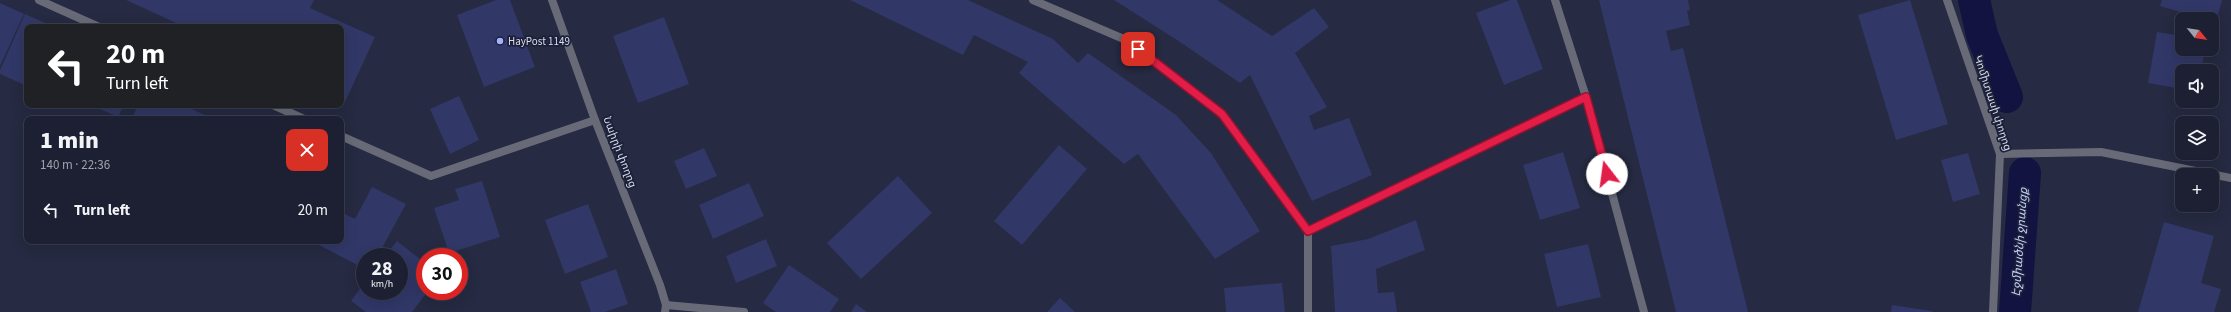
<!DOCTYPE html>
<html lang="en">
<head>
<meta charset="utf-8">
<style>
  :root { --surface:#1c2032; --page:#292d3e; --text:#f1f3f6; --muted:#a0a3ac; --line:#3a3e4d }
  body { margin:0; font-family:"Source Sans 3","Noto Sans Armenian",sans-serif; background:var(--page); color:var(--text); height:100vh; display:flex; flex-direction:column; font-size:15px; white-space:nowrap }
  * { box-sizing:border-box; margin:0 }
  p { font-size:13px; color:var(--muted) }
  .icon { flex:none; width:22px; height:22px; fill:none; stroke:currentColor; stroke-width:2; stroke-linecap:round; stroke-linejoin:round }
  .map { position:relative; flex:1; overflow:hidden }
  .drawer { position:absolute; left:24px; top:116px; width:320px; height:128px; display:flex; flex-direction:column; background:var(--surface); border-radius:8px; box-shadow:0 4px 16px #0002,0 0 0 1px var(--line) }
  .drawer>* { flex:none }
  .guide { position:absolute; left:24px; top:24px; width:320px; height:84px; border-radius:8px; box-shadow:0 4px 16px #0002,0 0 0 1px var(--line); background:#202124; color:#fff; overflow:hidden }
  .needle { width:26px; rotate:120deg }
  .buttons { position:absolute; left:2175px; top:12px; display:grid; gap:8px }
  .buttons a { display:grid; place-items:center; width:44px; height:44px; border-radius:8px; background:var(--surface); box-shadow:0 4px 16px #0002,0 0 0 1px var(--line); font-size:20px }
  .speed { position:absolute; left:356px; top:248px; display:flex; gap:8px; font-size:20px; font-weight:700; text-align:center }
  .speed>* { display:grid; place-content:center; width:52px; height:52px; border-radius:50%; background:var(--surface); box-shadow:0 4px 16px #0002,0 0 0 1px var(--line); line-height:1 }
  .speed small { font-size:10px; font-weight:400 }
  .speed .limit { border:6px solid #d22; background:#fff; color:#111 }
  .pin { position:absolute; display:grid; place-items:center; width:34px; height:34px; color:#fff; margin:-17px; border-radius:8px; box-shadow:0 2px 6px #0006 }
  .me { position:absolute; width:44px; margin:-22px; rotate:345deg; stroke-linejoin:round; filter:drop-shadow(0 0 3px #0008) }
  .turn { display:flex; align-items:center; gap:14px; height:84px; padding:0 16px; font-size:18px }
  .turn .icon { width:52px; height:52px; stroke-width:2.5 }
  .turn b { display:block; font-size:28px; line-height:34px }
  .round { display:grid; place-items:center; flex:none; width:42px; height:42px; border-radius:8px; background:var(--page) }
  .summary { display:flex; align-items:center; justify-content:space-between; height:68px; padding:0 16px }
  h1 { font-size:24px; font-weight:800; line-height:30px }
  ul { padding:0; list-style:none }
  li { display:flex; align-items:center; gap:12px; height:52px; padding:0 16px }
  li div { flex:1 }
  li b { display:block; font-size:15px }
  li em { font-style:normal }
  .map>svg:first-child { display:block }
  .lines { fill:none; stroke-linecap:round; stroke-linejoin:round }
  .canal { stroke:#121340; stroke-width:32 }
  .building { fill:#313767 }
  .street { stroke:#686b77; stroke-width:8 }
  .route-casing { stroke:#92132f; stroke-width:10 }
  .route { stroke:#e11d48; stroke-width:7 }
  .poi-dot { fill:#a5b1fc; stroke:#1c2038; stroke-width:1.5 }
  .labels { text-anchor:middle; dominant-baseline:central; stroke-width:3.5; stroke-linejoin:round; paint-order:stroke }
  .poi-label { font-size:11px; fill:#d9dded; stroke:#1c2038; text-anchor:start }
  .street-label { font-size:11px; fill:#d9dded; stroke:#1c2038 }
  .water-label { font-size:12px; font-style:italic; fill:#c2ccfc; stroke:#1c2038 }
</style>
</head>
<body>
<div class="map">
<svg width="2231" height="312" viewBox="0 0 2231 312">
  <rect width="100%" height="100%" fill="#262a42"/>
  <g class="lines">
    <g class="canal">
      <path d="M1974,0l8,35 25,62"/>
      <path d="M2015,312l10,-139"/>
    </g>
  </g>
  <g class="building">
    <path d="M126,0h188l-4,8 65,29 -29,63 -5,-2v-71h-156z"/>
    <path d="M496,0h14l25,67 -51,20 -27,-72z"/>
    <path d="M850,0h118l85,39 25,24 10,-10 88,62 35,38 49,78 -45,28 -77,-105 -14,10 -105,-91 9,-11 -54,-27 -11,20z"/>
    <path d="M1114,0h103l55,36 42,-28 15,19 -34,26 32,54 -18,9 5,14 35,-12 23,57 -60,26 -62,-126 -10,8 -60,-41z"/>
    <path d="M1510,0h7l26,69 -39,16 -28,-72z"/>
    <path d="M1599,0h89l2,10 -3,1 3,14 -24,6 5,20 12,-3 65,264h-72z"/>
    <path d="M1910,0l38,124 -52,16 -38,-125z"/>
    <path d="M2162,0h60l-6,22 -4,-3h-7l-45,-13z"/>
    <path d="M0,3l24,11 -24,52z"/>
    <path d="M25,14l29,13h-27v59l-27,-12v-4z"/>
    <path d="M664,17l25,67 -51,19 -25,-67z"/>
    <path d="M2157,32l25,4v13h23l-4,22h-19v18l-34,-6z"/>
    <path d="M459,96l20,44 -29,14 -20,-45z"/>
    <path d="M91,105h33l-6,12z"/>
    <path d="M138,105h45l26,12 -1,2h-76z"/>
    <path d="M1059,145l28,24 -65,76 -28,-24z"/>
    <path d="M704,148l13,28 -31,13 -12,-28z"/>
    <path d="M1563,152l17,56 -40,12 -17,-55z"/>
    <path d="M1968,153l12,41 -27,8 -12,-42z"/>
    <path d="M898,176l34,37 -71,66 -34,-36z"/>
    <path d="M482,181l18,56 -51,16 -15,-45 25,-8 -4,-11z"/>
    <path d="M749,183l15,33 -51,23 -14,-34z"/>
    <path d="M372,187l34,17 -29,53h-12v12l-46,-24 2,-4h20v-29l14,7z"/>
    <path d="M588,204l20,53 -43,17 -20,-54z"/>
    <path d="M1416,220l9,30 -49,19 2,24 16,-1 3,20h-62l-4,-66 37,-7z"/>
    <path d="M2164,222l50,14 -13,47 20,6 -7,23h-76z"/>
    <path d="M766,239l11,27 -41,17 -10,-27z"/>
    <path d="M397,241l28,22v28h3l-16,21h-46l-15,-11 14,-19v9h34v-34h-15z"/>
    <path d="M1588,244l13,53 -44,10 -13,-53z"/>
    <path d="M789,265l50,34 -9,13h-54l-13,-9z"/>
    <path d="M616,269l12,35 -23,8h-14l-11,-30z"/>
    <path d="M1282,283l3,29h-59l-2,-24z"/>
    <path d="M1060,298l15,14h-28z"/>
    <path d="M856,304l11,8h-16z"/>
    <path d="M1892,305l40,6v1h-41z"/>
  </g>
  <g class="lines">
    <g class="street">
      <path d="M39,0l60,27"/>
      <path d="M552,0l43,120 65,165 6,20 -1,7"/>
      <path d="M1033,0l93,40 96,74 86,117v81"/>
      <path d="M1555,0l31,97 58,215"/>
      <path d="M1947,0l53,154 -7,158"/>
      <path d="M273,105l31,14"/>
      <path d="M341,136l90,40 164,-56"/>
      <path d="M2000,154l101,-2 130,26"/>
      <path d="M1308,231l278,-134"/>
      <path d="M666,305l78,7"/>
    </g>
  </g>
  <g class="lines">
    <g class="route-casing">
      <path id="route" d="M1138,49l84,65 86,117 278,-134 21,77"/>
    </g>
    <use href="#route" class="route"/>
  </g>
  <circle class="poi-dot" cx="500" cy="41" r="4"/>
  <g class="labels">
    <g class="poi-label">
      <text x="508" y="41">HayPost 1149</text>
    </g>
    <g class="street-label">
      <text transform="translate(1993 103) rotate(72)">Կոմիտասի փողոց</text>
      <text transform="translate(620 152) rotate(69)">Նաիրի փողոց</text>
    </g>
    <g class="water-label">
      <text transform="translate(2020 242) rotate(-86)">Էջմիածնի ջրանցք</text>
    </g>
  </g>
</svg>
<div class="buttons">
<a><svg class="needle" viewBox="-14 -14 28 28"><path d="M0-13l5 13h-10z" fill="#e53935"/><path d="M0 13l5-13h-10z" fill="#a0a3ac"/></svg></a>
<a><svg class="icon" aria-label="sound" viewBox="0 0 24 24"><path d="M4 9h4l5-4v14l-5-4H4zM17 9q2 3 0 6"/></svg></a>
<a><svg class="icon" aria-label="layers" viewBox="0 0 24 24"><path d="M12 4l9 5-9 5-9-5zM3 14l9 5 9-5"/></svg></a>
<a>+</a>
</div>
<div class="speed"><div>28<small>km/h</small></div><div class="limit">30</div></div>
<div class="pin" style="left:1138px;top:49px;background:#d93025"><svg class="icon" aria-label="arrive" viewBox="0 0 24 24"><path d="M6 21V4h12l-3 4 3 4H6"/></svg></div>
<svg class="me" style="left:1607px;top:174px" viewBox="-20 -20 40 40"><circle r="19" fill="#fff"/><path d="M0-13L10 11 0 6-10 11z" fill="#e11d48"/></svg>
<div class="guide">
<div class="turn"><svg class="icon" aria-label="left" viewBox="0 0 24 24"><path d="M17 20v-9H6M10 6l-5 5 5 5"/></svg><div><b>20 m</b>Turn left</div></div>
</div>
<section class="drawer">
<div class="summary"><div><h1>1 min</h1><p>140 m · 22:36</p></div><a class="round" style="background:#d93025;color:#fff"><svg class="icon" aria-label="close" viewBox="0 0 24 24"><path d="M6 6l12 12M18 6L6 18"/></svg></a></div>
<ul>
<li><svg class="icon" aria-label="left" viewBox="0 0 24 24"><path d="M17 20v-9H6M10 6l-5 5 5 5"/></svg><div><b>Turn left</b></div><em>20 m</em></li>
</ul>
</section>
</div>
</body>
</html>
